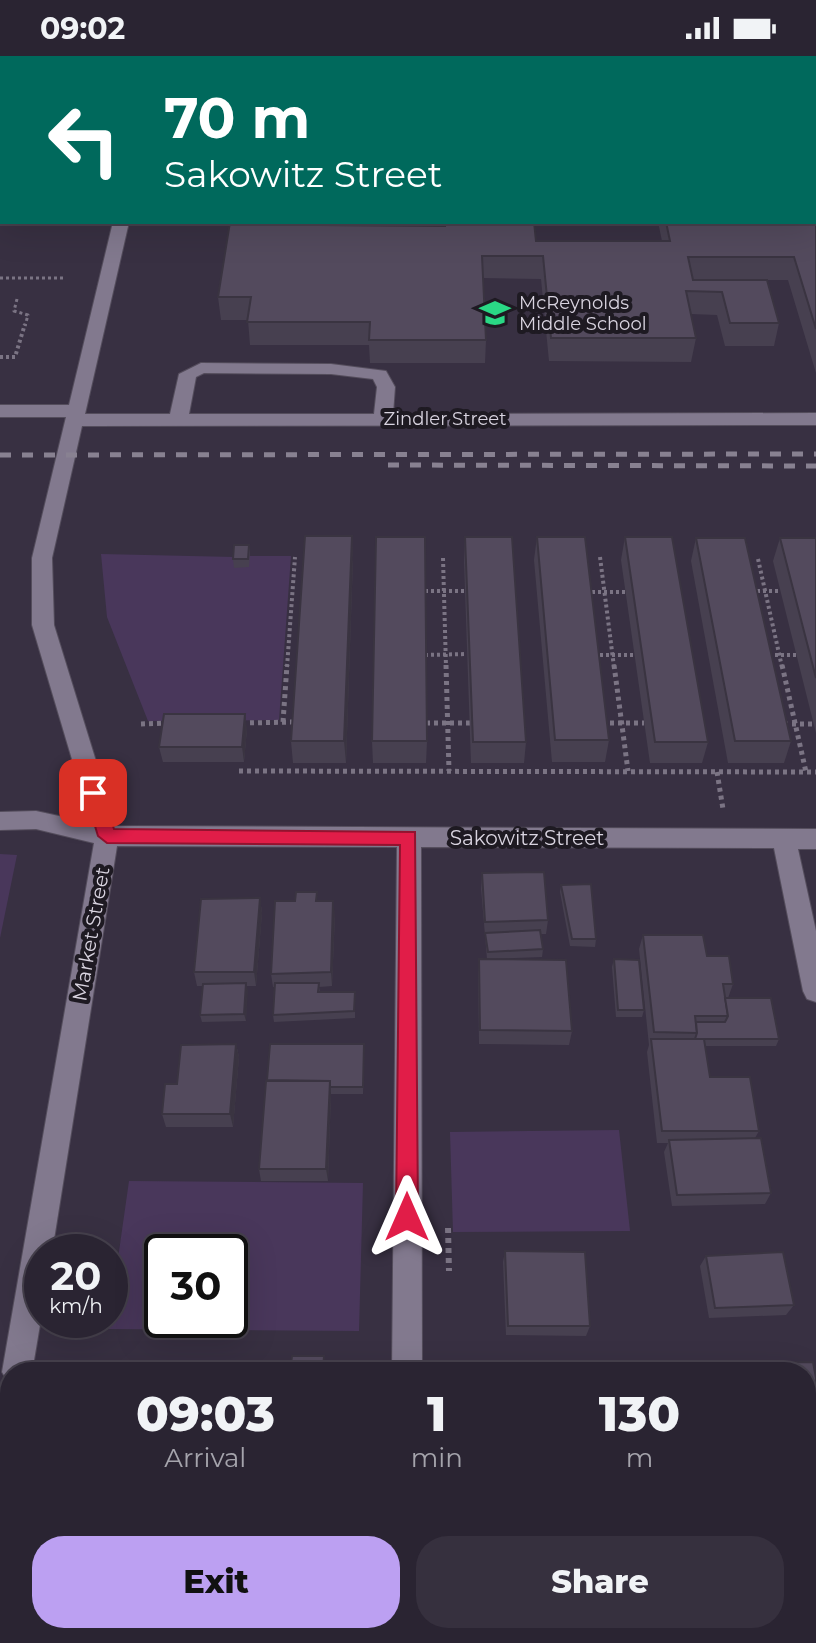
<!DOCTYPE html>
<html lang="en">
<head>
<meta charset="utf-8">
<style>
  :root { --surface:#2a2432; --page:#36303e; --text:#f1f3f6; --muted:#a5a4ac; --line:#46414d; --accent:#bca0f2 }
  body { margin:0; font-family:Montserrat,sans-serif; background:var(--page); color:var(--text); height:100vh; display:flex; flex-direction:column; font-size:30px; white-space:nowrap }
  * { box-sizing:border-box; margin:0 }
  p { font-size:26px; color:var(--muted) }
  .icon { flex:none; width:44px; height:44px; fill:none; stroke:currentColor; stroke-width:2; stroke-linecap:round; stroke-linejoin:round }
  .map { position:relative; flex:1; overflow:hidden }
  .drawer { position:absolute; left:0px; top:1306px; width:816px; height:282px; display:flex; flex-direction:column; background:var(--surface); border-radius:32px 32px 0 0; box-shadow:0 8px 32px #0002,0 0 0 2px var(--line) }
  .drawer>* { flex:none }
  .guide { position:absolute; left:0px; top:0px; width:816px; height:168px; box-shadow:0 8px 32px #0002,0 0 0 2px var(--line); background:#00695c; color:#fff; overflow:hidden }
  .speed { position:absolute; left:24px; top:1178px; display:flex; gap:16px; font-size:40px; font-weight:700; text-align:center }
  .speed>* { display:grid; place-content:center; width:104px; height:104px; border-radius:50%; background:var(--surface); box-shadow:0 8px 32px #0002,0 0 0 2px var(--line); line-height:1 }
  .speed small { font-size:20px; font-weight:400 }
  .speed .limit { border:4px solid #111; border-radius:12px; background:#fff; color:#111 }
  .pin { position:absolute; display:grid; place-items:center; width:68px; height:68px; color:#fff; margin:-34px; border-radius:16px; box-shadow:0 4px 12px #0006 }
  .me { position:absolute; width:88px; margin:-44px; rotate:0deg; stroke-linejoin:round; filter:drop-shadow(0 0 6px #0008) }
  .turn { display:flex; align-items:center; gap:28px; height:168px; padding:0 32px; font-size:36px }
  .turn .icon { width:104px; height:104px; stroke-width:2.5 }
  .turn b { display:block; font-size:56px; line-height:68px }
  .eta { display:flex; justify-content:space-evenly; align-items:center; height:136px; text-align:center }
  .eta b { font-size:48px; font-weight:800; line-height:56px }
  .cta { display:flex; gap:16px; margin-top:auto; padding:16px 32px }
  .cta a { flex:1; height:92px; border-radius:32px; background:var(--accent); color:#111; font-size:32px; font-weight:800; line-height:92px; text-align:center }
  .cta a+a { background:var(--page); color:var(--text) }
  .status { display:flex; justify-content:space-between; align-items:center; height:56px; padding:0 40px; background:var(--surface); direction:ltr }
  .status svg { height:22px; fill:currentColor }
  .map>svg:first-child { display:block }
  .green { fill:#49375b; fill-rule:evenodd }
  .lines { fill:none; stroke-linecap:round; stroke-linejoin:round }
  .minor-casing { stroke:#544d5c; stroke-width:2 }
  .path-far3 { stroke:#7b7484; stroke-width:3; stroke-dasharray:3 3; stroke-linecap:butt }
  .path-far2 { stroke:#7b7484; stroke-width:4; stroke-dasharray:3 3; stroke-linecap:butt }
  .path-far1 { stroke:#7b7484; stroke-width:5; stroke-dasharray:4 4; stroke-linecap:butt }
  .path { stroke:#7b7484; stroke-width:6; stroke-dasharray:5 5; stroke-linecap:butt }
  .minor { fill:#82798e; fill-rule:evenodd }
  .rail { stroke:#888191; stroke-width:5; stroke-dasharray:11 11; stroke-linecap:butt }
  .wall { fill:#474050 }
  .shaded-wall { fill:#3a3441 }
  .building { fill:#534a5d; stroke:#3a3441; stroke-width:2 }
  .route { fill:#e11d48; stroke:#92132f; stroke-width:2 }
  .labels { text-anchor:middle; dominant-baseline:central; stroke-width:8; stroke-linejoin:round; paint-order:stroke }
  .far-poi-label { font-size:18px; fill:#d9d4e0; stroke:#1e1a22; text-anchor:start }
  .far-street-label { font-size:18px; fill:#d9d4e0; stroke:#1e1a22 }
  .street-label { font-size:20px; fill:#d9d4e0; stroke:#1e1a22 }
</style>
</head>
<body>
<div class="status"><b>09:02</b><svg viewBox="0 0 49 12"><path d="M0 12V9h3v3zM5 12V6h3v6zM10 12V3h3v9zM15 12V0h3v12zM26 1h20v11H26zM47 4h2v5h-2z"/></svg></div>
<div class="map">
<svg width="816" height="1587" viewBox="0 0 816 1587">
  <rect width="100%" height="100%" fill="#383042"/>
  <g class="green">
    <path d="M101,498l134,3v10h14v-11h42l-12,164 -131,1 -41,-104z"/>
    <path d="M0,798l17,1 -17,83z"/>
    <path d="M619,1074l11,101 -177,1 -3,-100z"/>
    <path d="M129,1125l234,2 -4,148 -251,-2zM230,1196v68h-68v-68z"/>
    <path d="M60,1578h291v9h-292z"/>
  </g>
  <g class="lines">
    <g class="minor-casing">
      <g id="minor">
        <path d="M155,0h14l-15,2z"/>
        <path d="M0,159l2,7 6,1 -8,2z"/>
        <path d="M113,166h16l-44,192h85l9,-40 22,-11 130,1 55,7 9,16 -2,27 423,-1v12l-734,1 -30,132 2,67 62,201 700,3v20h-18l18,82v71l-9,-3 -4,-8 -29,-143 -353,-1 1,525h-30l5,-525 -280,-1 -65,406h-10v61l-10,59h-22v13l-8,-13 92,-529 -58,-14 -36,1v-18l36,-1 55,12 -59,-198v-67l34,-141h-66v-12h69zM204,317l127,1 42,5 4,8 -3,27h-185l7,-37z"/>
        <path d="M10,1342v88l-10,4v-88z"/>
        <rect x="388" y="1578" width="34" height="9"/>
      </g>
    </g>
    <g class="path-far3">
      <path d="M0,222h63"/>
      <path d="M17,243l-3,12 14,4 -3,11"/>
    </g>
    <g class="path-far2">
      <path d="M0,301h15l10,-33"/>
      <path d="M600,501l14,110"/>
      <path d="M443,502l3,109"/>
      <path d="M758,503l24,108"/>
      <path d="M425,535h40"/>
      <path d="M751,535h30"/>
      <path d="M586,536h39"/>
      <path d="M425,599l42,-1"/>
      <path d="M594,599h40"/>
      <path d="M769,599h28"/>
      <path d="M287,611l8,-110"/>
    </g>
    <g class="path-far1">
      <path d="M446,609l3,106"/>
      <path d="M614,609l14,106"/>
      <path d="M782,609l24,107"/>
      <path d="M283,666l4,-57"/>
      <path d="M242,667l54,-1"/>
      <path d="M426,667h44"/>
      <path d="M602,667h42"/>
      <path d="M141,668l27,-1"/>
      <path d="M784,668h30"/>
      <path d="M239,715l577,1"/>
      <path d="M717,716l6,37"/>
    </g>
    <g class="path">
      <path d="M448,1172l1,43"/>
      <path d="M451,1305v11"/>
    </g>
    <use href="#minor" class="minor"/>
    <g class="rail">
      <path d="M0,399l816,-1"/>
      <path d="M388,409l428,1"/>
    </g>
  </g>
  <g class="wall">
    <path d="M816,92v225l-28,-93h-95h74l12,43 -5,23h-49l-8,-31 -26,-1 5,24 -5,24 -142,-1 -8,-82 -58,-1 3,62 -1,23h-115l-1,-18h-119l-2,-25h-27l-3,-23 12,-75h94l-1,3 121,1v-4h90l2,19h126l-4,-19h156z"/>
    <path d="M352,480l1,23 -7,204h-53l-2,-22z"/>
    <path d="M465,481l61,205 -2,21h-53l-7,-203z"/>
    <path d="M537,481l72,203 -4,22h-53l-18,-202z"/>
    <path d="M625,481l83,205 -6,21h-52l-29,-203z"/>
    <path d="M696,482l95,203 -7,22h-56l-37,-202z"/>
    <path d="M780,482h36v195l-43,-172z"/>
    <path d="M249,489l1,8 -1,14 -15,1 -1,-9z"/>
    <path d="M247,673l-3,33h-81l-4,-15z"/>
    <path d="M372,685h55l-1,22h-53z"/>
    <path d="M482,817l66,47 -2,14h-5l2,15 -1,8 -50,2 80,72 -3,14 -90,-1 -1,-71 1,-14h8l-6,-71z"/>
    <path d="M561,829l35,54 -1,8 -25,-1 -10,-54z"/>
    <path d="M317,836v9l18,14 -3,71 -13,1 1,5 35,7v19l-81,4 -1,-7 1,-28h-1l-2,-13z"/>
    <path d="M260,842l2,15 -6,73h-9l-1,35 -44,1 -2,-7 3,-29h-6l-3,-14z"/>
    <path d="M643,879l64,21 26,28 -5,14 51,41 -3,7h-71l5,31 49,54 -4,7 16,55 -6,11 -93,2 -8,-54 4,-9h-11l-10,-91 2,-7 -10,-96z"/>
    <path d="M614,903l30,51 -2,7h-26l-4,-50z"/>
    <path d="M236,988l3,13 -6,70h-67l-4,-13 15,-30z"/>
    <path d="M364,994l-1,44h-32l-3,87h-67l-2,-12 7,-88z"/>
    <path d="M505,1195l85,75 -4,10 -80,-1 -3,-73z"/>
    <path d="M706,1200l88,49 -8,10 -77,3 -9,-52z"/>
    <path d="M813,1306l3,16v64l-10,1v-71h-127l6,-9z"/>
    <path d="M806,1404l10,28v60h-10z"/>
  </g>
  <g class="shaded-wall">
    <path d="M2,6v27l-2,5v-26z"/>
    <path d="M352,480l1,23 -7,204 -2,-22z"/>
    <path d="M245,658l2,15 -3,33 -2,-15z"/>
    <path d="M260,842l2,15 -6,73 -2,-14z"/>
    <path d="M333,845l2,14 -3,71 -1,-14z"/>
    <path d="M246,927l2,8 -2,30 -2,-7z"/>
    <path d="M236,988l3,13 -6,70 -3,-13z"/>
    <path d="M330,1025l1,13 -3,87 -2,-12z"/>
  </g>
  <g class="building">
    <rect x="458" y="0" width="33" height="2"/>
    <path d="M560,0h18l1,2h-19z"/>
    <path d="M615,0h17l1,2h-18z"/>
    <path d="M745,0v2h-23l-1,-1z"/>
    <path d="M17,1l42,1h-43z"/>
    <path d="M814,17l2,4v8h-2z"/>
    <rect x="814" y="50" width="2" height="12"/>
    <path d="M814,92h2v181l-22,-72h-106l5,23h74l12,43h-49l-8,-31 -36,-1 10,47h-145l-8,-82h-61l4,84h-117l1,-18h-123l4,-25h-33l12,-75h90v3l125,1v-4h89l2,19h134l-4,-19h148z"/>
    <rect x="0" y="110" width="2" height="15"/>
    <path d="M305,480h47l-8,205h-53z"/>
    <path d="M376,481h49l2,204h-55z"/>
    <path d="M465,481h47l14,205h-53z"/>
    <path d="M537,481h48l24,203h-54z"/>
    <path d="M625,481h47l36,205h-53z"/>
    <path d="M696,482h49l46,203h-56z"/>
    <path d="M780,482h36v140z"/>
    <path d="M234,489h15l-1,14h-15z"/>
    <path d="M164,658h81l-3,33h-83z"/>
    <path d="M544,816l4,48 -63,2 -3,-49z"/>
    <path d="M591,828l5,55h-24l-11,-54z"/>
    <path d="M296,836h21l-1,9h17l-2,71 -60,2 4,-73h20z"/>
    <path d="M260,842l-6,74h-60l7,-73z"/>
    <path d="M540,874l3,19 -55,3 -3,-19z"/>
    <path d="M643,879h60l4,21h22l4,28h-10l5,32h-33l2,17 -43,-1z"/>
    <path d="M479,903l87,1 6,71 -92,-1z"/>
    <path d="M614,903l25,1 5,50h-26z"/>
    <path d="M246,927l-2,31 -44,1 3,-31z"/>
    <path d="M275,927h44l-1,9h37l-1,19 -81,4z"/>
    <path d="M725,942h46l8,41h-84l2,-6 -1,-11h29l3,-6z"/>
    <path d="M651,983h53l6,38h40l9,54h-97z"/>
    <path d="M236,988l-6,70h-68l3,-30h12l4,-39z"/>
    <path d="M270,988h94l-1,43h-33v-6l-63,-1z"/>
    <path d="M266,1025h64l-4,88h-67z"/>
    <path d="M761,1082l10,55 -94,2 -8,-55z"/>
    <path d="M505,1195l80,1 5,74h-82z"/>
    <path d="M783,1196l11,53 -79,3 -9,-52z"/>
    <path d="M292,1300h32l-1,16h-135l1,-9 102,1z"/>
    <path d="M813,1306l3,16v57h-10v-63h-120l-1,-9z"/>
    <path d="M806,1404h5l5,28v54l-10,1z"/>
  </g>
  <path class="route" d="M93,730l9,7 12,36 301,3 3,385 -3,8 -8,3 -7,-3 -4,-8 4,-372 -293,-2 -9,-7 -13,-43z"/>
  <defs>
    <g id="school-bare" transform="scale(2.4)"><path d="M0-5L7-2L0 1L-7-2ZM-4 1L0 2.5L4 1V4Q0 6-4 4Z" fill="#2ad885" stroke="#1e1a22" stroke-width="2.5" paint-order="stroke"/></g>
  </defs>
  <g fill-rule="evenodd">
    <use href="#school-bare" x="495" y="257"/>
  </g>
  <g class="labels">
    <g class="far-poi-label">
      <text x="519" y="247">McReynolds<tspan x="519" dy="21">Middle School</tspan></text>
    </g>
    <g class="far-street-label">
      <text x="445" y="363">Zindler Street</text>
    </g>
    <g class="street-label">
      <text x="527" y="782">Sakowitz Street</text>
      <text transform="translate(91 878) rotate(-80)">Market Street</text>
    </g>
  </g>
</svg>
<div class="speed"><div>20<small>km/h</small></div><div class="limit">30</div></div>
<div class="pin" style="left:93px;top:737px;background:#d93025"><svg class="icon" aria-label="arrive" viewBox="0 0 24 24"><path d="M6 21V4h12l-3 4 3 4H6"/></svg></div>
<svg class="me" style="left:407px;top:1161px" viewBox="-20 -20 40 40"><path d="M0-17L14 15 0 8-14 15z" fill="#e11d48" stroke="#fff" stroke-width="4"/></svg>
<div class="guide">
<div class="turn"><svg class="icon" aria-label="left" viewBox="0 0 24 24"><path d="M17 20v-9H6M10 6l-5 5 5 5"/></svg><div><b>70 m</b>Sakowitz Street</div></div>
</div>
<section class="drawer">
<div class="eta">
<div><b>09:03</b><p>Arrival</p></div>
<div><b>1</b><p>min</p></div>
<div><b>130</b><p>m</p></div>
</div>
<div class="cta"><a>Exit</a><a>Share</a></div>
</section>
</div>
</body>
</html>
